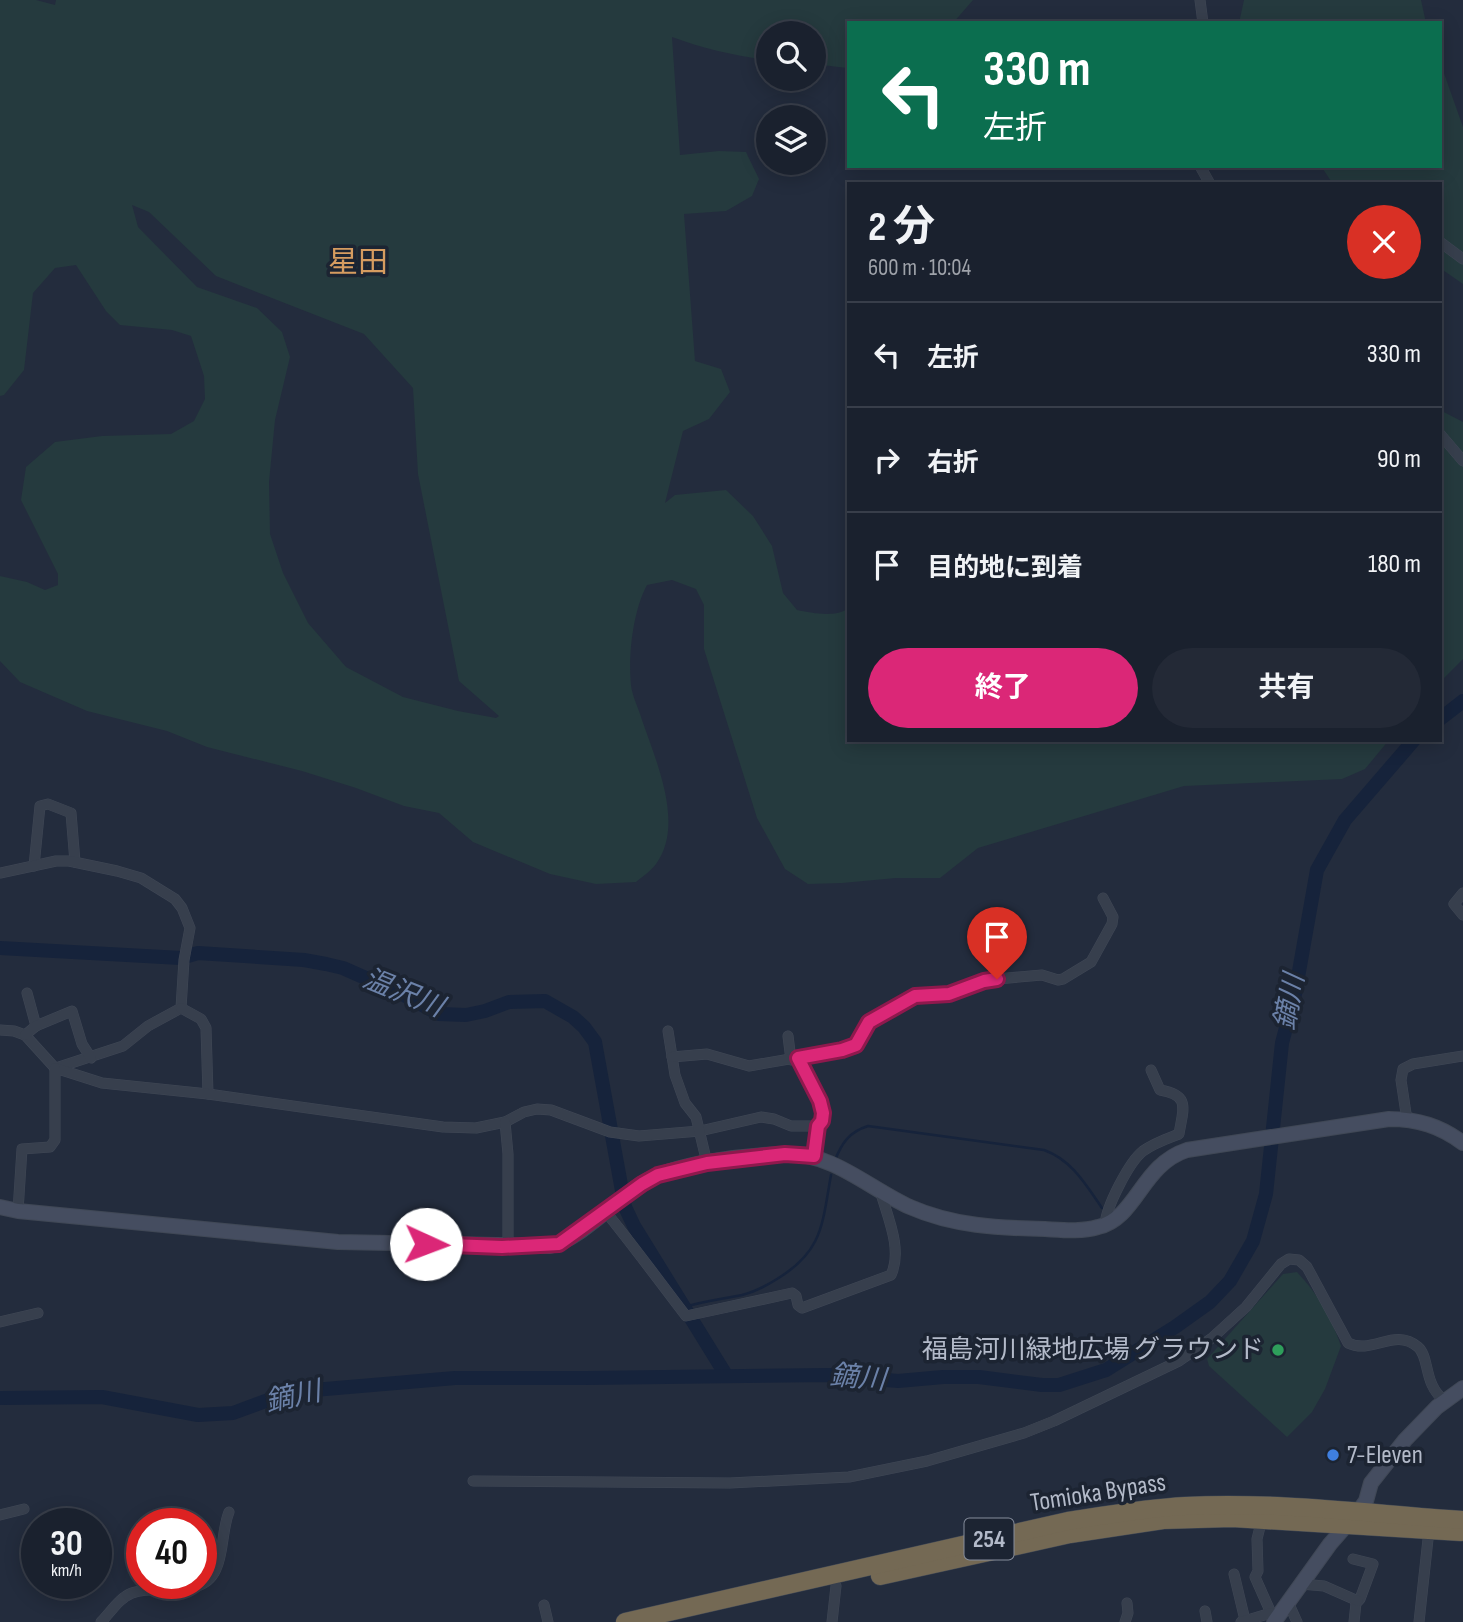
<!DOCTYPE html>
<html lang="ja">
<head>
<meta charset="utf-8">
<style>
  :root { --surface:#1a212e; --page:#232936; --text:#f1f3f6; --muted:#9fa3aa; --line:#383e4a; --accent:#db2777 }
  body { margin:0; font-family:"Sofia Sans Condensed","Noto Sans JP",sans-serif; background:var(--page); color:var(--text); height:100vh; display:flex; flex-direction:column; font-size:26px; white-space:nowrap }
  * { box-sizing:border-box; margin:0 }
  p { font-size:23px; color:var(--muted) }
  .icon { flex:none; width:38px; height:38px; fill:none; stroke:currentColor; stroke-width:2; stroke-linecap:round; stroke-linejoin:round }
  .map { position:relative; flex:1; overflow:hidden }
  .sheet { position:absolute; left:847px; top:182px; width:595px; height:560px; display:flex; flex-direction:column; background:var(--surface); border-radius:0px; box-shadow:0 4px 18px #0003,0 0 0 2px var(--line) }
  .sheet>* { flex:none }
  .guide { position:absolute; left:847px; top:21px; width:595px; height:147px; border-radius:0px; box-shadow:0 4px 18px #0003,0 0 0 2px var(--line); background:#0b6e4f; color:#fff; overflow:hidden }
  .controls { position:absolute; left:756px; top:21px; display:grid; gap:14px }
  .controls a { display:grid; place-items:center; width:70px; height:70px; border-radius:50%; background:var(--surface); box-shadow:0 4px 18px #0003,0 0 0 2px var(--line); font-size:35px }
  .speed { position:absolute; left:21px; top:1508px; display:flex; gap:14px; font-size:35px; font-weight:700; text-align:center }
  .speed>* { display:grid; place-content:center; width:91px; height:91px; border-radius:50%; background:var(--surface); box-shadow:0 4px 18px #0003,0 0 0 2px var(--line); line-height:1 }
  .speed small { font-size:18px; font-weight:400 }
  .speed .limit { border:10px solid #d22; background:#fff; color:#111 }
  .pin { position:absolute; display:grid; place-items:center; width:60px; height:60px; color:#fff; margin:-72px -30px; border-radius:50% 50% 50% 0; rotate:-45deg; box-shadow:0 0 7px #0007 }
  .pin .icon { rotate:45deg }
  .me { position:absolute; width:77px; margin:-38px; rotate:92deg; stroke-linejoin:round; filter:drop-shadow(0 0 5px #0008) }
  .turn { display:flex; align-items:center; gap:24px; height:147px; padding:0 21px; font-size:32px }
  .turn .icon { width:91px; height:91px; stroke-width:2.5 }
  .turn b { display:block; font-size:49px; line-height:60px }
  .round { display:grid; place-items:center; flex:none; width:74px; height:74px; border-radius:37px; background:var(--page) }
  .headline { display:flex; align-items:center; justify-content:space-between; height:119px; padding:0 21px }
  h1 { font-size:42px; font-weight:700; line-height:52px }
  .cta { display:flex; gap:14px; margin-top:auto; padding:14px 21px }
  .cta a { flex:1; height:80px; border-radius:42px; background:var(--accent); color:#fff; font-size:28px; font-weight:700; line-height:80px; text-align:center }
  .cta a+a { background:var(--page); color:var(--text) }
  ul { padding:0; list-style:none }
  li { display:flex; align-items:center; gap:21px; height:105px; padding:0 21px; border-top:2px solid var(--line) }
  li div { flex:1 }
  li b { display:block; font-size:26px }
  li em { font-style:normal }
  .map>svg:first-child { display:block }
  .green { fill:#253a3e; fill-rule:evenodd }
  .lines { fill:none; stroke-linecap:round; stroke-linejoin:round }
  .stream { stroke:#16233b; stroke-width:2.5 }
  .river { stroke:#16233b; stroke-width:14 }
  .street-casing { stroke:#404856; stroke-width:11 }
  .secondary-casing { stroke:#404856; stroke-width:16 }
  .highway-casing { stroke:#3f4755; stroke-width:19 }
  .street { stroke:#373f4d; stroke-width:10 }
  .secondary { stroke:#454d60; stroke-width:14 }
  .highway { stroke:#746954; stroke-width:18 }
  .route-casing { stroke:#8e194d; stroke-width:18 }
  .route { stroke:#db2777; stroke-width:12 }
  .leisure-dot { fill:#2e9e5b; stroke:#1c2432; stroke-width:2.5 }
  .shop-dot { fill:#3f7fe0; stroke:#1c2432; stroke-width:2.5 }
  .labels { text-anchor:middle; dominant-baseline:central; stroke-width:7; stroke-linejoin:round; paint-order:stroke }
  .shield { fill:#1c2432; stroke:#868d9c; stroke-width:2 }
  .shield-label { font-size:24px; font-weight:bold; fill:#b3bac9 }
  .poi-label { font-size:26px; fill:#b3bac9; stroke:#1c2432; text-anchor:end }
  .street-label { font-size:26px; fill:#b3bac9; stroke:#1c2432 }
  .water-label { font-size:28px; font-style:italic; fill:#6b81a8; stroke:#1c2432 }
  .quarter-label { font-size:30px; fill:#d69c60; stroke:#1c2432 }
</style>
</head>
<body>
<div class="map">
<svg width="1463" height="1622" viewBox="0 0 1463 1622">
  <rect width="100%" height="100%" fill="#232c3d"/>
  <g class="green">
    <path d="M0,0h36l19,5 1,-5h917l-20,23h-104l-2,45 -33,-4v-31h-46v27c-33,-4 -66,-12 -96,-23l8,118 39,-4 27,1 13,27 -7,17 -26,15 -42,3 11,147 26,8 9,23 -21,27 -26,12 -18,72 10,-8 51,-5 27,26 19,30 11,47 14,17c15,3 39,8 52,-2v132h540l-24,29 -23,10 -158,7 -206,62 -38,30h-44l-54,5 -34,1 -23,-15 -28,-51 -53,-169v-44l-8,-16 -24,-9 -25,5c-14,26 -19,70 -16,100 1,11 8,24 11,35 14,41 43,105 14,144 -5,7 -14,13 -20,18l-40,2 -46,-10 -77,-32 -34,-29 -35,-7 -48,-18 -54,-17 -95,-24 -40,-16 -80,-20 -67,-29 -20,-21v-85l27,6 18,8 13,-5v-11l-37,-74 5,-33 29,-25 47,-6 69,-2 23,-13 11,-22 -1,-23 -13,-40 -19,-6 -52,-5 -14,-14 -30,-46 -21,3 -22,25 -9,77 -20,25 -4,1zM132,205l17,7 67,64 148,58 49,54 5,86 41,207 40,35 -3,2 -38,-7 -55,-14 -57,-30 -38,-44 -25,-50 -13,-39 -1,-52 6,-62 15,-63 -8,-25 -25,-24 -60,-21 -59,-60z"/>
    <path d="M1244,0h177l5,23h-187z"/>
    <path d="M1440,62l23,65v157l-23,-16v-84h-107l-12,-18h119z"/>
    <path d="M1440,410l23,12v237l-23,23z"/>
    <path d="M1297,1272c22,24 33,43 44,74l-16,43 -13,23 -25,25 -78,-71 -2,-7 76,-85z"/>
  </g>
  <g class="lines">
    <g class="stream">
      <path d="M835,1160c7,-17 14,-28 33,-34l176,24c28,10 42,35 58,58"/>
      <path d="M685,1307c19,-6 38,-8 57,-12 12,-3 24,-9 35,-16 46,-28 45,-54 54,-104"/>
    </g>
    <g class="river">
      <path d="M1440,719l23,-18"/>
      <path d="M0,948l181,10 17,-5 106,7 22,4 17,4 61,27 35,19 27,1 19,-4 24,-9 36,-1 28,16 11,10 11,15 30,165 9,19 92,149"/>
      <path d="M0,1398l102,-1 96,18 35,-2 57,-21 165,-14h131l244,-3 68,6 45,-4h36l63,8h17l47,-15 69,-43 35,-25 20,-21 23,-40 13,-47 16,-151 13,-49 22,-124 28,-50 69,-80"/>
    </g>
    <g class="street-casing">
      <g id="street">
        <path d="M1200,0l3,23"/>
        <path d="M1200,166l10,18"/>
        <path d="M1440,242l23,17"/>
        <path d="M1440,434l23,27"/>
        <path d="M34,866l6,-60 8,-2 23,9 4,49"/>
        <path d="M0,873l56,-12h13l48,10 24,7 34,21 7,9 8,20 -6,32 -3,48 -33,18 -25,20 -64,21"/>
        <path d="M1463,893l-9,11 9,11"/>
        <path d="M27,993l9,33"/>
        <path d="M181,1008l20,11 5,9 2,66"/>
        <path d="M0,1030l14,1 11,4 30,33 47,15 106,11 235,33 33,1 29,-6 19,-10 13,-3 14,1 59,22 29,4 61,-5 61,-14 13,2 17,7h27c14,-15 -11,-52 -20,-68"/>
        <path d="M668,1031l7,44 10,28 11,14 11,46"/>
        <path d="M25,1035l11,-9 36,-15 10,33 9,14"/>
        <path d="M788,1036l3,24"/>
        <path d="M672,1057l35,-3 42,12 93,-16 14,-5 13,-23 46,-26 34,-2 34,-13 14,-2 45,-4 16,5 5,-1 28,-17 21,-38 1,-7 -10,-19"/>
        <path d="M1407,1120l-6,-40 2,-11 10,-5 50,-8"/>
        <path d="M505,1122l3,32v92"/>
        <path d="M814,1156l4,-30"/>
        <path d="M18,1211l4,-62 28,-2 5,-7v-72"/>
        <path d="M605,1211c28,34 54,70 81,105l106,-23 4,3 2,9 4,3 89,-33c12,-26 -4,-59 -11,-85"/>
        <path d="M1105,1225c1,-18 24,-63 38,-74 11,-8 23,-12 36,-17 4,-25 12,-39 -19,-44l-9,-20"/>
        <path d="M0,1322l38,-9"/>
        <path d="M473,1481l257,2 119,-6 78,-16 97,-28 30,-12 125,-60 33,-23 34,-31 35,-43 8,-5 10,1 8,7 41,76c25,12 46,-16 70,4 12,10 5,38 27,54"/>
        <path d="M0,1515l24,-6"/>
        <path d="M1262,1519l-5,20 1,32 -3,6 16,36 6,4"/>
        <path d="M1353,1559l20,5 -13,35 -4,4 -2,19"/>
        <path d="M1234,1574l11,46"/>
        <path d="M1301,1584l23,2 34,15"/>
        <path d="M1288,1602l9,20"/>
        <path d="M544,1605l4,17"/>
        <path d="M1205,1611l2,11"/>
        <path d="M101,1622c10,-10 18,-24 31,-29 26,-10 70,8 84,-24 8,-17 6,-40 13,-57"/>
        <path d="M832,1622l4,-36"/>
        <path d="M1125,1622l3,-9 -1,-10"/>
        <path d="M1241,1622l30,-9"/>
        <path d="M1419,1622l10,-92"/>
      </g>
    </g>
    <g class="secondary-casing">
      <g id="secondary">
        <path d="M0,1207l18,4 320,31 212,4c29,-6 65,-45 91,-62 33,-21 105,-29 144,-30 49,-1 83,34 125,53 43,19 88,21 135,22 18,1 36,3 53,-2 39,-9 43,-62 89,-77l202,-31c29,0 51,7 74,24"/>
        <path d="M1274,1622l56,-78 28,-32 8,-11 5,-18 34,-43 32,-33 26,-19"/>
      </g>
    </g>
    <g class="highway-casing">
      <g id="highway">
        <path d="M880,1576l190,-42 93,-14 69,-2 229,14"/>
        <path d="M625,1622l443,-101c39,-6 78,-13 117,-15 92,-5 186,8 278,14"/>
      </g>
    </g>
    <use href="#street" class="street"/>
    <use href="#secondary" class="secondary"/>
    <use href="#highway" class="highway"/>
  </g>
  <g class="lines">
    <g class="route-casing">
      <path id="route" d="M426,1244l76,3 57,-3 83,-60 16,-9 49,-12 78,-9 29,2 4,-30 4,-5 1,-8 -3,-12 -22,-43 44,-8 14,-5 13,-23 46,-26 34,-2 35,-13 13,-2"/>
    </g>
    <use href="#route" class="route"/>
  </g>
  <circle class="leisure-dot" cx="1278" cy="1350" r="7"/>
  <circle class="shop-dot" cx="1333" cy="1455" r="7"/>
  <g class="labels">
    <rect class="shield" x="964.5" y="1518.5" width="49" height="41" rx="5"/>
    <g class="shield-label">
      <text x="989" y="1539">254</text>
    </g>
    <g class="poi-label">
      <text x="1264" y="1350">福島河川緑地広場 グラウンド</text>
      <text x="1347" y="1455" text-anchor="start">7-Eleven</text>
    </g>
    <g class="street-label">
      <text transform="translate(1098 1493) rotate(-9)">Tomioka Bypass</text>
    </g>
    <g class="water-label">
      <text transform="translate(403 993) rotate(22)">温沢川</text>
      <text transform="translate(1290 1002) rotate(-79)">鏑川</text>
      <text transform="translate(858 1378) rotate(5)">鏑川</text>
      <text transform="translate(293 1397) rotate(-12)">鏑川</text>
    </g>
    <g class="quarter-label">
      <text x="358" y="263">星田</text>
    </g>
  </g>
</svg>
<div class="controls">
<a><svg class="icon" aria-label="search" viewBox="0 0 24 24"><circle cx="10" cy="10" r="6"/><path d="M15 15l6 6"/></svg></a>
<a><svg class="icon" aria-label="layers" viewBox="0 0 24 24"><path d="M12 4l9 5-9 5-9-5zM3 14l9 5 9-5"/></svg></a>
</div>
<div class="speed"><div>30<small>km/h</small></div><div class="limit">40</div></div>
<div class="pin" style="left:997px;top:979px;background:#d93025"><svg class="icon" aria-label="arrive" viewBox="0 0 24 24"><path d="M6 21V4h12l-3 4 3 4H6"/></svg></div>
<svg class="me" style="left:426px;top:1244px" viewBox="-20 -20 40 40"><circle r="19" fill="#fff"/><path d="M0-13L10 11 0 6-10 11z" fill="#db2777"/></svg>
<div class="guide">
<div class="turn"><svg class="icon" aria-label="left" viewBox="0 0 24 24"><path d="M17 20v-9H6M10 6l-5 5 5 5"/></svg><div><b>330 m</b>左折</div></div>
</div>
<section class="sheet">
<div class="headline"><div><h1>2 分</h1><p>600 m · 10:04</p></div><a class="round" style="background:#d93025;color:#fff"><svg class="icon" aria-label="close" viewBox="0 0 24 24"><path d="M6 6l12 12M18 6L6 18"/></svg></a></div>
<ul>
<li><svg class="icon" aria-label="left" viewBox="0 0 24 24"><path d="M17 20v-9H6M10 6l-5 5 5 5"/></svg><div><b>左折</b></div><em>330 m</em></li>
<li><svg class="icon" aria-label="right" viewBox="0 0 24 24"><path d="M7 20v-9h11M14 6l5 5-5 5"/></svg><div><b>右折</b></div><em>90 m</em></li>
<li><svg class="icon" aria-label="arrive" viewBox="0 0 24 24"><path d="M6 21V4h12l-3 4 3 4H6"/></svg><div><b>目的地に到着</b></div><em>180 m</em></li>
</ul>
<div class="cta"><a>終了</a><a>共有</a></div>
</section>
</div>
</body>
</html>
